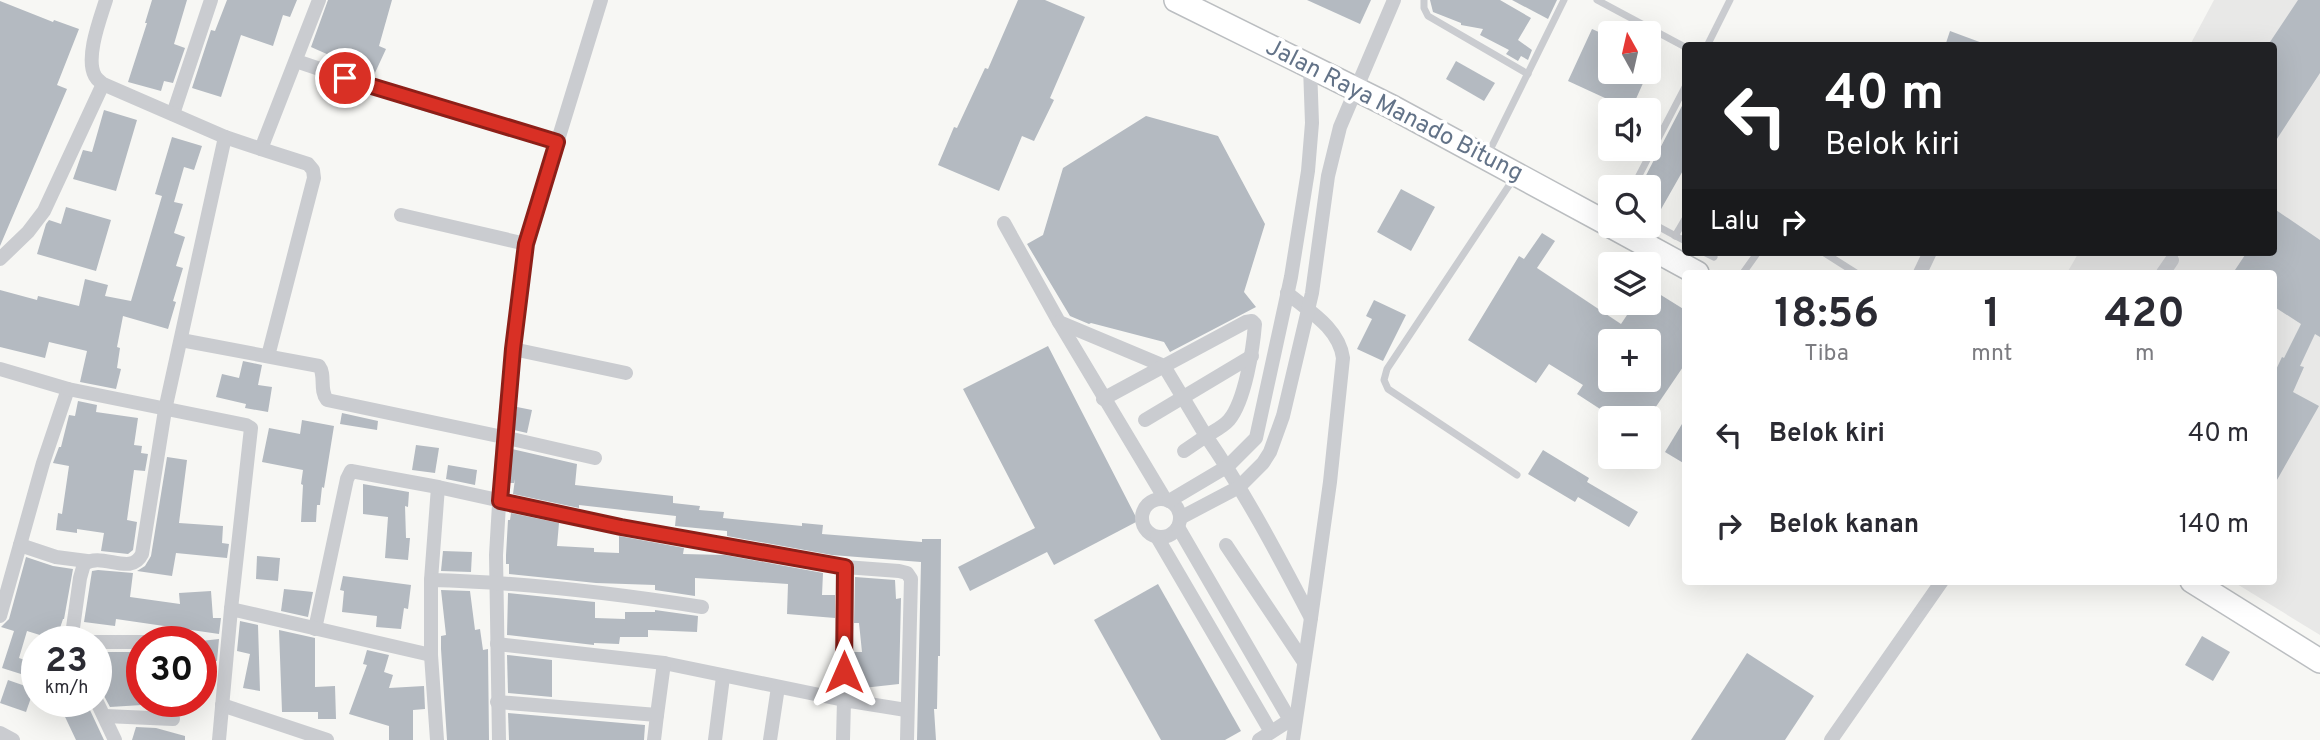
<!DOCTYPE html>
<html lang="id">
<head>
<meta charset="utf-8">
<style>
  :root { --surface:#fff; --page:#f2f2f3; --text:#2b2b33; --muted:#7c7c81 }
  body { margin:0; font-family:Overpass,sans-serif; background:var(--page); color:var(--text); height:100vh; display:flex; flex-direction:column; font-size:26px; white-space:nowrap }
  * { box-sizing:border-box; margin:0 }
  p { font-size:23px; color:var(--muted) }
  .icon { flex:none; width:38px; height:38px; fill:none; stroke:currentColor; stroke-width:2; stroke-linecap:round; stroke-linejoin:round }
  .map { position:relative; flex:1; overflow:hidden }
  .side { position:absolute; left:1682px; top:270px; width:595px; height:315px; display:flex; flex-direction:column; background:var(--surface); border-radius:7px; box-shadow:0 7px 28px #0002 }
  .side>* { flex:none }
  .banner { position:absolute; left:1682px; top:42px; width:595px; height:214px; border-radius:7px; box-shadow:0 7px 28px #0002; background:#202124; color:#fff; overflow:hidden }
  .needle { width:46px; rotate:352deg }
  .fabs { position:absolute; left:1598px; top:21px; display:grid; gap:14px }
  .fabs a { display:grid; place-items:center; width:63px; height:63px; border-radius:7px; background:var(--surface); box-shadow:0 7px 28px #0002; font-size:35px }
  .speed { position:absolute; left:21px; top:626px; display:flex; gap:14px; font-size:35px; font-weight:700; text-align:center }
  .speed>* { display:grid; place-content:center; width:91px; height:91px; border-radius:50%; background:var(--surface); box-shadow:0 7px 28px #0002; line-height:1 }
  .speed small { font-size:18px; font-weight:400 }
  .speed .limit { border:10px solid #d22; background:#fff; color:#111 }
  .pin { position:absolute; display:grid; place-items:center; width:60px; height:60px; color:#fff; margin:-30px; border:4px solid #fff; border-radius:50%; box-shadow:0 2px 7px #0007 }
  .me { position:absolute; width:77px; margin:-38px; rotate:0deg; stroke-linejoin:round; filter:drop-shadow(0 0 5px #0008) }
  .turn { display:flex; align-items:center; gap:24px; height:147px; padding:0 28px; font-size:32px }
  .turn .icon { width:91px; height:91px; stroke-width:2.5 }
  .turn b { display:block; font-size:49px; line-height:60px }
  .then { display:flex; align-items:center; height:66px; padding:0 28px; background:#0003; gap:14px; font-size:26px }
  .eta { display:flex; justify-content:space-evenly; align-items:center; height:119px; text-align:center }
  .eta b { font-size:42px; font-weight:700; line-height:49px }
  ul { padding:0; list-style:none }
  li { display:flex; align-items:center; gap:21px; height:91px; padding:0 28px }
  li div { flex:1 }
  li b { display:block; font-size:26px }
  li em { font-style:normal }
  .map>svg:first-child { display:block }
  .built { fill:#e8e8e7 }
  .building { fill:#b4bac1; fill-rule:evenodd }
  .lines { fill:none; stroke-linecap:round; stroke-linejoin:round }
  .trunk-casing { stroke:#bbbec1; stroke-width:26 }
  .service { stroke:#caccd0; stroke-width:7 }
  .minor { stroke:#caccd0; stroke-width:14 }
  .trunk { stroke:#fff; stroke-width:23 }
  .route-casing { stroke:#8d1f18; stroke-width:18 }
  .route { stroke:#d93025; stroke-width:12 }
  .labels { text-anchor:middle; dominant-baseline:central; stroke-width:7; stroke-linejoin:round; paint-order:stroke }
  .street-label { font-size:24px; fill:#637388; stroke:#fff }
</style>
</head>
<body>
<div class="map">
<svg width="2320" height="740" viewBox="0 0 2320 740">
  <rect width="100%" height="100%" fill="#f7f7f4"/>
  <path class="built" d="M2214,0h106v635l-88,-54h41v-308h-206l12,-21h194v-206l-83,-1z"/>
  <g class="building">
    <path d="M152,0h35l-13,44 11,4 -12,35 -9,-2 -3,10 -33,-9 19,-59h-2z"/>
    <path d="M227,0h70l-7,17 -7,-2 -10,31 -32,-11 -20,62 -29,-9 19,-58 4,1z"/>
    <path d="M328,0h64l-13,46 7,3 -12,26 -63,-28z"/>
    <path d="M1018,0h27l40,17 -35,81 4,2 -20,41 -12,-5 -23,55 -61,-26 16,-38 3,1 28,-60 3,1z"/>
    <path d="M1307,0h64l-11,24z"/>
    <path d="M1430,0h70l31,18 -13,22 14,10 -4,10 -7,-4 -3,5 -12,-7 3,-4 -29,-15 3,-6 -22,-4v-2l-28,-11z"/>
    <path d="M1512,0h45l-9,19z"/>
    <path d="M2298,0h22v73l-47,72v-101l-3,-2z"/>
    <path d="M0,1l53,21 1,-2 25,9 -22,56 10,4 -67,157z"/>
    <path d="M1592,29l18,8v35h38l-17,38 -63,-29z"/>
    <path d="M1950,31l35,13v2h-40z"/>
    <path d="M1456,61l39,22 -11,18 -38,-22z"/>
    <path d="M1685,100v67l-29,51 -8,-3v-28h-8z"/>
    <path d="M104,110l33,10 -21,71 -43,-12 10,-29 9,2z"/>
    <path d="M1146,116l72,20 47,88 -21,68 12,15 -86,45 -6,-10 -73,-19 -2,1 -19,-8 -43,-72 16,-9 20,-67z"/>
    <path d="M172,137l30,9 -8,24 -10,-3 -10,35 9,2 -9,29 11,4 -9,29 7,2 -10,33 3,1 -8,27 -45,-13 -6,31 3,1 -3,20 4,1 -5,20 -36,-7 7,-31 -38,-9 -4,16 -45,-11v-57l37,10 1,-4 41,10 6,-27 23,6 -3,11 26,5 31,-105 -7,-2z"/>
    <path d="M1401,189l34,18 -24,44 -34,-19z"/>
    <path d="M66,207l45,13 -15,51 -59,-17 9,-30 3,-4 12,4z"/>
    <path d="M2273,208l47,32v97l-5,-3 -15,32 4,1 -11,25 26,14 -46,81v-111l9,-19 2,1 17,-34 -28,-18v-33h-40l14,-21h26z"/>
    <path d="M1542,233l13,8 -18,27 84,56 14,-21h13v-16l37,23v54l-34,50 -3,-2 -5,6h-29l-37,-24 6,-9 -34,-21 -13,19 -68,-43 51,-84 5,3zM1610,341h38v39h-38z"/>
    <path d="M1374,300l32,15 -23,46 -26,-12 15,-30 -6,-3z"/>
    <path d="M1048,346l90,175 -84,44 -7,-13 -77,39 -12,-24 77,-39 -72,-139z"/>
    <path d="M243,361l19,4 -4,20 14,2 -4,25 -23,-4 1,-4 -30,-7 6,-23 17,4z"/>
    <path d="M78,401l19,4 -1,7 42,6 -4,27 8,1 -1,7 7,1 -3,17 -11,-1 -7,50 10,2 -4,28 -5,4 -27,-3 3,-18 -27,-4v4l-21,-3 2,-17 4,1 7,-48 -16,-3 6,-16h2l8,-32 6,1z"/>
    <path d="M517,407l15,3 -5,23 -13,-3z"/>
    <path d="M342,413l36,8 -1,9 -37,-6z"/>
    <path d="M1685,419v45l-20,-12z"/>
    <path d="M302,420l32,6 -10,62 -2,-1 -2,18h-3l-1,17h-15l2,-37 -2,-1 2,-14 -41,-8 7,-34 31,6z"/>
    <path d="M416,445l23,3 -4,25 -23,-3z"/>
    <path d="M512,449l65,15 -2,21 98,11v7l27,3 -1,4 25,2 -1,6 79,8v-3l21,2 -1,9 100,8v-3h19l-1,117h-2l-1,53h-3l2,31h-19l4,-178 -89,-7 -105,-19v-5l-52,-5 1,-10 -97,-11v3l-66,-14 2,-15 -1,4h-4z"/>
    <path d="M1543,450l46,28 -2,4 51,30 -9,15 -51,-30 -3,5 -47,-28z"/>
    <path d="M167,457l20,3 -8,63 44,3 -1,17 7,1 -2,14 -51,-5 -4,23 -35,-5 8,-5 6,-10z"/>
    <path d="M448,465l29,5 -2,15 -29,-6z"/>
    <path d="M363,484l46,8 -1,15 -3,-1 1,32h4l-2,22 -23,-2 3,-41 -25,-3z"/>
    <path d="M511,513l48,10 -2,23 37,2v4l25,1v-17l65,12 -1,6 42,1 98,18 -1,22h13v23l-48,-4 1,-30 -93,-6v18l-40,-6v-5l-59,-2 -87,-9v-10h-3v-9l2,-35h2z"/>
    <path d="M443,551l29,1 -1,20 -30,-1z"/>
    <path d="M257,556l23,2 -2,23 -22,-2z"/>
    <path d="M26,557l27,9 20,3 -9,50h-1l-7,21 -29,-9 -8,27 6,2 -4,14 -19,-6 12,-37 -13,-4 8,-8z"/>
    <path d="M98,570l35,3 -3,24 50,7 -1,-11 32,-2 2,27h8l-2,16 -103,-15 -1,7 -31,-4 8,-51z"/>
    <path d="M343,576l68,9 -3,24 -4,-1 -3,21 -25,-2 1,-11 -35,-4 2,-21 -4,-1z"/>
    <path d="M855,577l40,3 1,19 5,-1 -2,86 -45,5v-37h8l-3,-29h-5z"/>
    <path d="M1158,584l83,147 -16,9h-64l-67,-120z"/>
    <path d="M284,589l29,3 -5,25 -27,-6z"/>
    <path d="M441,590l29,1 5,39 5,-1 3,21 5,-1 1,91h-42l-6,-91v-13l5,-1z"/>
    <path d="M508,593l87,9v16l30,1v-7h30v-2l43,6 -1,16 -49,-2v7h-28l-1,7 -25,-1v2l-87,-10z"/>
    <path d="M240,621l18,4 2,66 -17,-3 7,-34 -13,-3z"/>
    <path d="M279,630l36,8v49l20,-1 1,33h-18v-7h-36z"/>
    <path d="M2202,636l28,16 -17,29 -28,-16z"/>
    <path d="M219,639l-2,22 -16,1v-21z"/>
    <path d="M367,650l22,5 -5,17 9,3 -4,13 35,-2 1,23 -12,1v30h-24v-14l-40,-12 18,-49 -4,-1z"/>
    <path d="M96,652h41l2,26 3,-1v28l-32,2 -7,-13 -1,-19h-6z"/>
    <path d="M1747,653l67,43 -29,44h-94z"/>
    <path d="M507,655l45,5v37l-44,-4z"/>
    <path d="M8,680l26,9 -8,23 -26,-9z"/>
    <path d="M58,702h18l-1,2 14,4 15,32h-28z"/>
    <path d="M508,713l137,12 -1,15h-135z"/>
    <path d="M136,727l20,1 29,8v4h-53z"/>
  </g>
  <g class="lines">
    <g class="trunk-casing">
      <g id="trunk">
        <path d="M1176,0l216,107 218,118"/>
        <path d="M1611,226l86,47"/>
        <path d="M2192,581l128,80"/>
      </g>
    </g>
    <g class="service">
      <path d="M1424,0v8l4,8 100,58"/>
      <path d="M1597,0l88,47"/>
      <path d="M1707,46l23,-46"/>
      <path d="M1488,154l76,-154"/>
      <path d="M1514,178l-127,191 -3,11 4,9 129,86"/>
      <path d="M1633,187l52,-100"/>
      <path d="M1648,221l37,20"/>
      <path d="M1675,236l10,-17"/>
      <path d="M1704,252l10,5"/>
      <path d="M1823,252l33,21"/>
      <path d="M1743,273l15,-21"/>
    </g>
    <g class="minor">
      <path d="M296,61l122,41 139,41"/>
      <path d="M173,114l38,-114"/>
      <path d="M225,137l36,12 58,-149"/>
      <path d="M261,149l47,15 5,6 1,8 -46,178"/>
      <path d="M401,215l125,29"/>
      <path d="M1004,223l55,99 105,44 82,-44 6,-1 3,3c-2,25 -10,77 -26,96 -6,7 -15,11 -23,16 40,58 72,119 105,182l19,-136 13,-124c-4,-30 -34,-47 -56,-65"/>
      <path d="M0,259l28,-27 16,-21 59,-127"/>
      <path d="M1920,273l10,-21"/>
      <path d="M2163,273l9,-13"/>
      <path d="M1059,322l106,177"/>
      <path d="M181,340l138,26c7,9 0,24 8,34l176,37 -7,118 3,185"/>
      <path d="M513,349l113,24"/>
      <path d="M0,369l68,20 -25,74 -43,153"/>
      <path d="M68,389l178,36 5,3 -20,181"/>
      <path d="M1103,399l61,-33 42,70 -22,15"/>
      <path d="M1145,420l107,-64"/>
      <path d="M595,458l-92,-21 23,-193 75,-244"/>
      <circle cx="1161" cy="518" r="19"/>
      <path d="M1169,501l59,-35 28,-28 35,-161 17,-106 4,-48 -2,-56"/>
      <path d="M1180,518l59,-31 24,-24 7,-11 13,-36 29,-123 16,-117 12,-49 54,-127"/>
      <path d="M1178,527l116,200"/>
      <path d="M1157,537l114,195"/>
      <path d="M20,545l36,12 31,4"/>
      <path d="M1226,545l78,117"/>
      <path d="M431,580l7,-93"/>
      <path d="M315,629l32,-150 4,-8 87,16 183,40 224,40 54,4 8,2 4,6 -4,161"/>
      <path d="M71,642l9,-64 4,-14c18,-13 47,13 58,-10l23,-144 60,-273 -122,-53c-2,-2 -6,-4 -8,-8 -10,-18 5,-57 11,-76"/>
      <path d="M71,642h94"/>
      <path d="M497,644l167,19 180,37 1,-133"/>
      <path d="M96,700l19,40"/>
      <path d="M497,702l160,13 -3,25"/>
      <path d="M222,705l105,35"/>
      <path d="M657,715l7,-52"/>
      <path d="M105,716l68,3"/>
      <path d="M0,733l13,7"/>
      <path d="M219,740l12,-131 200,46"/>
      <path d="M437,740l-6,-85v-75c91,2 181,13 271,27"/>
      <path d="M715,740l8,-63"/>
      <path d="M770,740l8,-53"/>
      <path d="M843,740l1,-40 62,10"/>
      <path d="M1259,740l31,-20"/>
      <path d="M1293,740l18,-122"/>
      <path d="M1831,740l111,-159"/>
    </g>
    <use href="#trunk" class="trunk"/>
  </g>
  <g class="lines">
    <g class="route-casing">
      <path id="route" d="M345,78l212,64 -31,102 -13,105 -13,152 121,26 224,40 -1,105"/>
    </g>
    <use href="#route" class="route"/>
  </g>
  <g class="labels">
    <g class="street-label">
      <text transform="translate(1394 111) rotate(27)">Jalan Raya Manado Bitung</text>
    </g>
  </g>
</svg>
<div class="fabs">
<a><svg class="needle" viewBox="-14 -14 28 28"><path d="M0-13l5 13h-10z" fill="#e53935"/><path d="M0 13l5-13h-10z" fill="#7c7c81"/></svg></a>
<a><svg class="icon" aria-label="sound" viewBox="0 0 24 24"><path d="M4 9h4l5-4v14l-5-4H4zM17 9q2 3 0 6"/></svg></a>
<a><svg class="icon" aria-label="search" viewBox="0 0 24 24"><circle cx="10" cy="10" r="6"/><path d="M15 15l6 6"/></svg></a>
<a><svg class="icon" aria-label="layers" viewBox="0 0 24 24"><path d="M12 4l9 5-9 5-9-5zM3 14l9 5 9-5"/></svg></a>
<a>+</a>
<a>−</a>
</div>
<div class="speed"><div>23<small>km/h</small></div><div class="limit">30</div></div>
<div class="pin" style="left:345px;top:78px;background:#d93025"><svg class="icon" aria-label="arrive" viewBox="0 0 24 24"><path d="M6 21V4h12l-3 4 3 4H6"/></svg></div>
<svg class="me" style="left:844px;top:672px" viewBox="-20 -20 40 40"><path d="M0-17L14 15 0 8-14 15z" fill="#d93025" stroke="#fff" stroke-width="4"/></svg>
<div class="banner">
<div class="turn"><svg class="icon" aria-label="left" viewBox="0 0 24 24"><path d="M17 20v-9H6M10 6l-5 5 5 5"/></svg><div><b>40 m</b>Belok kiri</div></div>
<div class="then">Lalu<svg class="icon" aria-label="right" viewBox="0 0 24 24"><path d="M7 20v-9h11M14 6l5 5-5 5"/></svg></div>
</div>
<section class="side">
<div class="eta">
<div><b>18:56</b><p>Tiba</p></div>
<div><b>1</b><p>mnt</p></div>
<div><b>420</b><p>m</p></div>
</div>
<ul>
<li><svg class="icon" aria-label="left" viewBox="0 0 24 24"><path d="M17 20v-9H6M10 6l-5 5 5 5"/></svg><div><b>Belok kiri</b></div><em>40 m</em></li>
<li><svg class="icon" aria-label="right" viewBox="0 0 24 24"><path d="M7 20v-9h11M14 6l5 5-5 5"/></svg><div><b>Belok kanan</b></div><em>140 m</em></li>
</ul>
</section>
</div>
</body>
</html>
